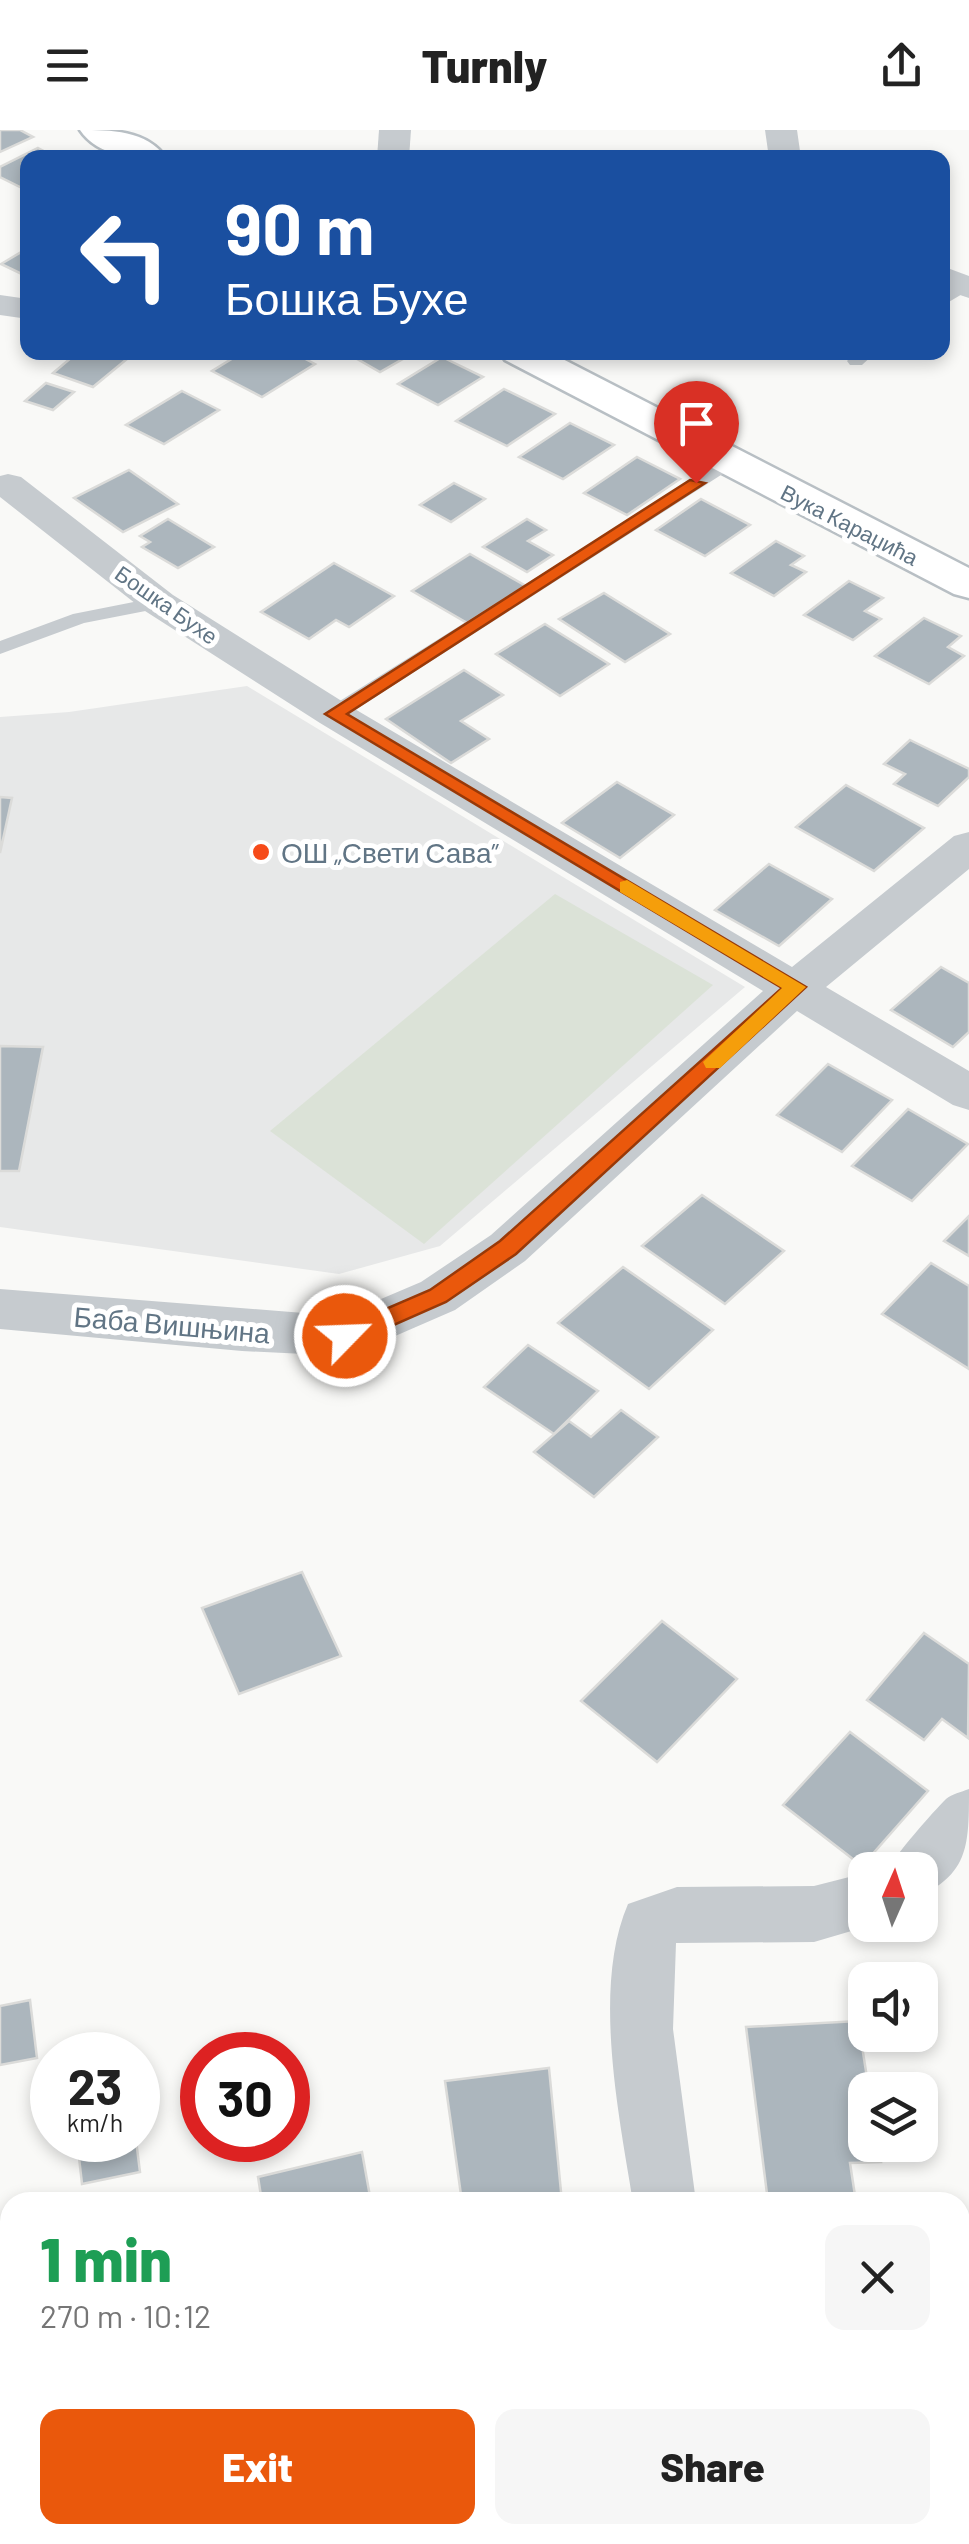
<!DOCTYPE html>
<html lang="en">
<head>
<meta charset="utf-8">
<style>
  :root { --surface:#fff; --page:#f6f6f6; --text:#222; --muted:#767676; --accent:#ea580c }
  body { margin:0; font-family:Barlow,sans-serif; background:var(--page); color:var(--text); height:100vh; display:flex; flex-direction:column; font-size:38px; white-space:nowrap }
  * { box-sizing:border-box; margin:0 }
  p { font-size:32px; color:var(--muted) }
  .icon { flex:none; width:55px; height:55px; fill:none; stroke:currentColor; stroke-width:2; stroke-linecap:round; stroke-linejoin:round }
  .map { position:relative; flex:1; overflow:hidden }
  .details { position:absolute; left:0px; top:2062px; width:970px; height:352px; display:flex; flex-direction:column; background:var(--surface); border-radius:30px 30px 0 0; box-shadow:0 5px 15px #0003 }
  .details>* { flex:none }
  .hud { position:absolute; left:20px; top:20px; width:930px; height:210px; border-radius:20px; box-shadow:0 5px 15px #0003; background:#1a4fa0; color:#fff; overflow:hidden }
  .needle { width:65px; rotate:3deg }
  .buttons { position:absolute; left:848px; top:1722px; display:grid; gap:20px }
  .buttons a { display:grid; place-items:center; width:90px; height:90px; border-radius:20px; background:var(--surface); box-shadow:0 5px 15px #0003; font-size:50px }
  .speed { position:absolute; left:30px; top:1902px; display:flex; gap:20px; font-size:50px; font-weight:700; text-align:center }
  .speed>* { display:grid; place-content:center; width:130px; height:130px; border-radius:50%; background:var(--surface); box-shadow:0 5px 15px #0003; line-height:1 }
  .speed small { font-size:25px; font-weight:400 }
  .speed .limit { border:15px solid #d22; background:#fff; color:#111 }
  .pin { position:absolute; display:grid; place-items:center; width:85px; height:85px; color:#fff; margin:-102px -42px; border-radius:50% 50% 50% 0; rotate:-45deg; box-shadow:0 0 10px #0007 }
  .pin .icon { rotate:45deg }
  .me { position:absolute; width:110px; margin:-55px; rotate:66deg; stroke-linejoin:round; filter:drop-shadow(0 0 8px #0008) }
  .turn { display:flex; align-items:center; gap:35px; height:210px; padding:0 40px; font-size:45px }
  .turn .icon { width:130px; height:130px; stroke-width:2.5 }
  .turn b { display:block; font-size:70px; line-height:85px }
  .round { display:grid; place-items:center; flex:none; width:105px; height:105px; border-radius:20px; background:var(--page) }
  .headline { display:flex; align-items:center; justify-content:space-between; height:170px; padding:0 40px }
  h1 { font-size:60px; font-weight:800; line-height:75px; color:#1e9e55 }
  .action { display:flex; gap:20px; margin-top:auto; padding:20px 40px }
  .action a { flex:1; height:115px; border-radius:20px; background:var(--accent); color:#fff; font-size:40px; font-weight:800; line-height:115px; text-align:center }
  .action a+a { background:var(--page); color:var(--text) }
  header { display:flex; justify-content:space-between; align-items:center; height:130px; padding:0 40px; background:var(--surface); font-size:45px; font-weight:800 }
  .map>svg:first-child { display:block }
  .built { fill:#e7e8e8 }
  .green { fill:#dbe2d7 }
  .building { fill:#acb6bd; stroke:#dbdbd9; stroke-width:2.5 }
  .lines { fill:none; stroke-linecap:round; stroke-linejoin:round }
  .secondary-casing { stroke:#b8bfc4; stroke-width:5 }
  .lane { fill:#c6cbcf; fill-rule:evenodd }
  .street { fill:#c6cbcf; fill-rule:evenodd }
  .secondary { fill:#fff; fill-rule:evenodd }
  .route { fill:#ea580c; stroke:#983908; stroke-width:2.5 }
  .slow { fill:#f59e0b }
  .poi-dot { fill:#f64b1a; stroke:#fff; stroke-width:4 }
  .labels { text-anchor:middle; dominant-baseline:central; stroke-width:10; stroke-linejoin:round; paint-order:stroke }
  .far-street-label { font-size:22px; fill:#617585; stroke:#fff }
  .poi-label { font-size:28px; fill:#617585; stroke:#fff; text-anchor:start }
  .street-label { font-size:28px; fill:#617585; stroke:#fff }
</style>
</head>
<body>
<header><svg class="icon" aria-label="menu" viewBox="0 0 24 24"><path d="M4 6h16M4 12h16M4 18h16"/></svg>Turnly<svg class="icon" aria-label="share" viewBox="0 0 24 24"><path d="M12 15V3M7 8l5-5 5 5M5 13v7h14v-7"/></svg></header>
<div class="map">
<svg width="969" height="2414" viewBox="0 0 969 2414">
  <rect width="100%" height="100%" fill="#f9f9f7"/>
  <path class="built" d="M247,556l498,301 -305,259 -101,28 -339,-47v-510l69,-5z"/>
  <path class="green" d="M555,764l158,91 -289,259 -154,-113z"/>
  <g class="building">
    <path d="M0,0h20l13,7 -33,15z"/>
    <path d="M38,18l19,10h-29v33l-28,-14v-10z"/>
    <path d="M28,118v29l-27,-13z"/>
    <path d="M78,222h49l6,2 -40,33 -40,-14z"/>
    <path d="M243,222h49l23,12 -53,33 -50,-26z"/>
    <path d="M345,222h70l-35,20z"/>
    <path d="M442,227l41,20 -45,28 -40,-21z"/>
    <path d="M46,253l28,9 -21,18 -28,-9z"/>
    <path d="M504,259l51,25 -48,32 -51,-25z"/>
    <path d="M182,261l37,19 -55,34 -38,-19z"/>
    <path d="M570,293l44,22 -51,34 -44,-22z"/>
    <path d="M637,327l43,22 -53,36 -43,-22z"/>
    <path d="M129,340l49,34 -55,28 -49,-34z"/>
    <path d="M454,353l31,16 -34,23 -31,-17z"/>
    <path d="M701,369l49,26 -45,31 -49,-26z"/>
    <path d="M168,389l46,28 -36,21 -36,-21 8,-5 -10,-6z"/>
    <path d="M527,389l19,11 -18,11 25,14 -26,17 -44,-25z"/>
    <path d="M776,411l28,15 -13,9 15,7 -32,24 -43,-23z"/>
    <path d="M470,424l56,32 -57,38 -57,-33z"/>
    <path d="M334,433l60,33 -45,31 -13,-7 -27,19 -48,-27z"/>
    <path d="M849,451l34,17 -18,13 16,8 -28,21 -49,-25z"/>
    <path d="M604,463l66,41 -45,28 -66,-43z"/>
    <path d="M924,488l37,18 -13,11 16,9 -35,28 -54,-28z"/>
    <path d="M545,494l64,40 -49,32 -64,-42z"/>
    <path d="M464,540l39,25 -42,26 28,18 -38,24 -65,-44z"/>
    <path d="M910,610l59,29v8l-31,29 -44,-22 11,-10 -21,-10z"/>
    <path d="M617,652l57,33 -54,43 -58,-35z"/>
    <path d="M846,655l78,43 -50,43 -78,-44z"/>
    <path d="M0,667l12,1 -12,55z"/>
    <path d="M769,734l63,35 -53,47 -64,-36z"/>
    <path d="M941,837l28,16v49l-16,15 -62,-37z"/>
    <path d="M0,916l43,1 -24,124h-19z"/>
    <path d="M828,934l64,36 -50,52 -65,-37z"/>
    <path d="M908,979l60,35 -56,57 -60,-35z"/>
    <path d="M702,1065l82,56 -59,53 -83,-58z"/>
    <path d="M969,1086v40l-25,-15z"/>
    <path d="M931,1133l38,23v83l-87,-55z"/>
    <path d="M623,1137l90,63 -64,59 -91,-66z"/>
    <path d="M528,1215l70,46 -44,43 -70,-47z"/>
    <path d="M621,1280l37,27 -64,60 -60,-45 35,-31 22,16z"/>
    <path d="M302,1442l39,84 -102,38 -37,-86z"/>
    <path d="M662,1491l75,58 -80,83 -76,-61z"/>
    <path d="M924,1503l45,31 -1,74 -26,-19 -18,21 -57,-40z"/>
    <path d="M850,1602l78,59 -66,75 -79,-61z"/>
    <path d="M30,1870l7,58 -37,7v-59z"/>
    <path d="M858,1891l11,69h-4v55h13l3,17 -31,1 6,39h-88l-22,-175z"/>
    <path d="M549,1938l13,134h-100l-17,-121z"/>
    <path d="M77,2010h59l4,32 -58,12z"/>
    <path d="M362,2022l9,50h-109l-4,-25z"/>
    <path d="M10,2111v145l-10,2v-145z"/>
    <path d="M143,2405h62l4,9h-81z"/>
    <path d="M353,2405h156l3,9h-156z"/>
    <path d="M597,2405h122l2,9h-122z"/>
    <path d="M783,2405h106l2,9h-106z"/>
  </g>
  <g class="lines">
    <g class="secondary-casing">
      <g id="secondary">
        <path d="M80,0c30,0 67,0 86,28 -30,0 -67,0 -86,-28z"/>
        <path d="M500,222h49l420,216v30l-15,-4 -449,-234z"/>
      </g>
    </g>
    <g class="lane">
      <path d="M958,152h11v8l-27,16v-13z"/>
      <path d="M856,222h20l-14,13h-12l-3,-4z"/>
      <path d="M729,327l6,1v8l-394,253h-14v-10z"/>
      <path d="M159,467l10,6 -3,4 -82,16 -84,31v-13l73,-27z"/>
    </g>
    <g class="street">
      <path d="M379,0h32l-2,28h-32z"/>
      <path d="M765,0h32l4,28h-32z"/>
      <path d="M942,136l27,10v22l-27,-9z"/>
      <path d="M0,165l28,4v20l-28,-4z"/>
      <path d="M8,344l13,3 152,118 175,110 444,262 162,-131 15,-4v37l-143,118 143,84v39l-16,-5 -156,-94 -272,250 -70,49 -92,40 -18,6 -103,-5 -242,-22v-40l341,27 80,-34 70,-47 272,-244 -443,-268 -175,-112 -145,-114v-21z"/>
      <path d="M969,1659c0,55 0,84 -49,107v-26h-32c6,-14 45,-58 58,-71 6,-5 15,-7 23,-10z"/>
      <path d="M865,1743v52h6l-6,2 -51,15 -138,1 -3,86 23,173h-63c-14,-87 -41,-215 -5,-298l49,-17 137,-1z"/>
      <path d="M960,2166l9,1v66l-9,-1z"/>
      <path d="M10,2329v68l-10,3v-68z"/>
    </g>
    <use href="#secondary" class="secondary"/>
  </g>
  <path class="route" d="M690,350l15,3 -358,231 459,273 -290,267 -70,48 -93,41h-16l-3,-7 3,-6 93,-40 70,-49 282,-253 -457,-274z"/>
  <path class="slow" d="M627,750l179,107 -86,81h-14l-3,-6 79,-74 -162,-96v-10z"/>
  <circle class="poi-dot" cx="261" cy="722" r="10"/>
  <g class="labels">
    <g class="far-street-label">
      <text transform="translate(850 394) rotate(27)">Вука Караџића</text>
      <text transform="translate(167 474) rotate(35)">Бошка Бухе</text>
    </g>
    <g class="poi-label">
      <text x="281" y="722">ОШ „Свети Сава”</text>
    </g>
    <g class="street-label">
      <text transform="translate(172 1194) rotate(5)">Баба Вишњина</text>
    </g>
  </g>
</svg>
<div class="buttons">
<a><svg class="needle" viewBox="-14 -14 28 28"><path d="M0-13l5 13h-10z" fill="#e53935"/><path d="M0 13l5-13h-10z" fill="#767676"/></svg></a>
<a><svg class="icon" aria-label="sound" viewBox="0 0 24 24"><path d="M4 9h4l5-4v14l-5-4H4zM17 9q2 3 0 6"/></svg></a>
<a><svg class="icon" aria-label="layers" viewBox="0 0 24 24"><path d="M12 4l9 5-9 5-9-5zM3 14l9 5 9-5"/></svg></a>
</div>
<div class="speed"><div>23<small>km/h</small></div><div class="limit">30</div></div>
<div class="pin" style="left:696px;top:353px;background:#d93025"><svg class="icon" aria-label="arrive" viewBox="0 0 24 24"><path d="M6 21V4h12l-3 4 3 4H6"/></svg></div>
<svg class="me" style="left:345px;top:1206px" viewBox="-20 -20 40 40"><circle r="17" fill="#ea580c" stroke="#fff" stroke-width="3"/><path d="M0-11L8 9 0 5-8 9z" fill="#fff"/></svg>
<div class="hud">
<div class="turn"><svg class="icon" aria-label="left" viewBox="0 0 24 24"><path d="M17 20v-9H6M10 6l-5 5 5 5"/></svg><div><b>90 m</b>Бошка Бухе</div></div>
</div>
<section class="details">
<div class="headline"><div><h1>1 min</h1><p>270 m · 10:12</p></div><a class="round"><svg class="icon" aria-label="close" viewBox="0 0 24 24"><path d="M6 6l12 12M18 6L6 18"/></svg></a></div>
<div class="action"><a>Exit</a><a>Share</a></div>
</section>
</div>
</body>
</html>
